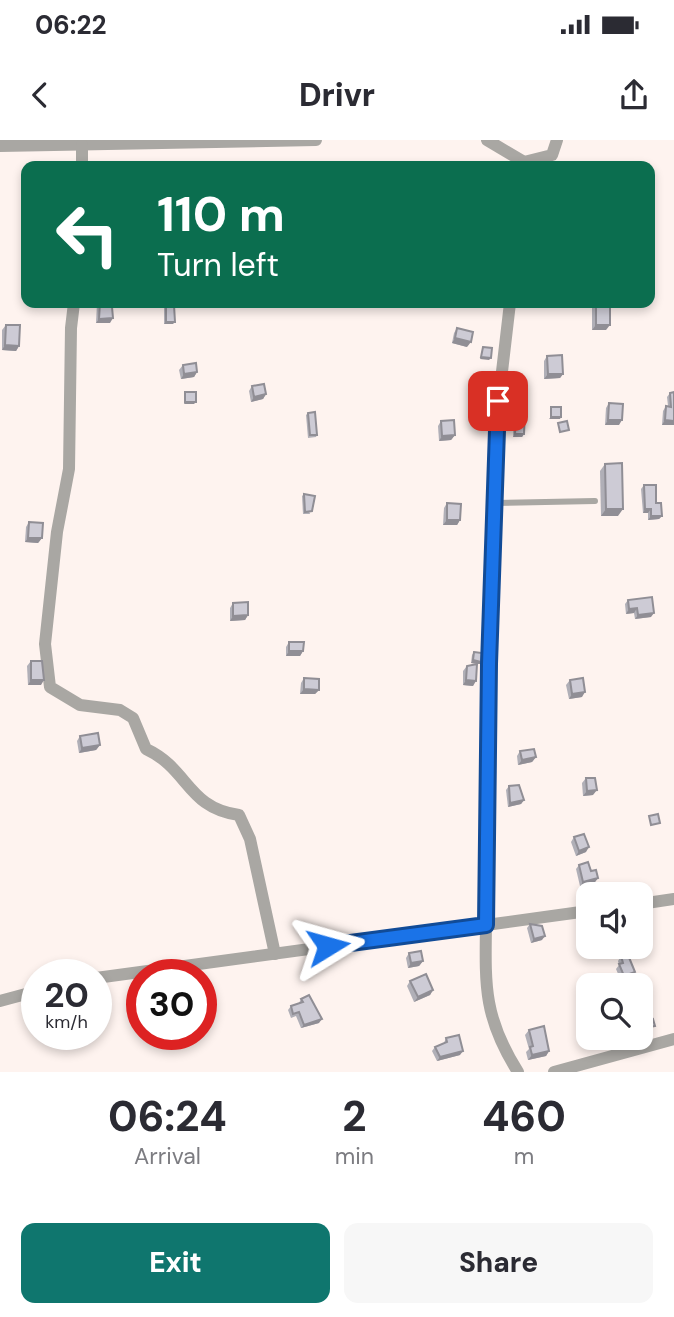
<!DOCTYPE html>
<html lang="en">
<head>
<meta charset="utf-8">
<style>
  :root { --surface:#fff; --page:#f7f7f7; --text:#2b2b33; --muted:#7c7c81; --accent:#0f766e }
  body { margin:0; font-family:"DM Sans",sans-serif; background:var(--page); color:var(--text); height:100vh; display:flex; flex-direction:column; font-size:26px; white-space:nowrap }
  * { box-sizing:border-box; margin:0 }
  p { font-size:23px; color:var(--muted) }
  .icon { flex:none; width:38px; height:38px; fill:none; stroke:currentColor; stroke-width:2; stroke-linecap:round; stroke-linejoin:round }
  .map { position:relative; height:932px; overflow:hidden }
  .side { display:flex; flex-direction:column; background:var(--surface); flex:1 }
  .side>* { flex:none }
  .top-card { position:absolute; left:21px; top:21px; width:634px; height:147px; border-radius:14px; box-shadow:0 4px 10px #0003; background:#0b6e4f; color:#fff; overflow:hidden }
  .controls { position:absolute; left:576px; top:742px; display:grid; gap:14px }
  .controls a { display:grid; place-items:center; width:77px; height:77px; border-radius:14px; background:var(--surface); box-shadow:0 4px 10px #0003; font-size:35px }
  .speed { position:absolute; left:21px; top:819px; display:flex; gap:14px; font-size:35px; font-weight:700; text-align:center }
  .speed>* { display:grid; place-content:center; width:91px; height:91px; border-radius:50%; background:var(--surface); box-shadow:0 4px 10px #0003; line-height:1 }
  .speed small { font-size:18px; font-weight:400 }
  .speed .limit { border:10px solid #d22; background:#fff; color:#111 }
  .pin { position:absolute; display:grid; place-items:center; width:60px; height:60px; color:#fff; margin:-30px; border-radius:14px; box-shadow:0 4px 10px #0006 }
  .me { position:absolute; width:77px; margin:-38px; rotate:82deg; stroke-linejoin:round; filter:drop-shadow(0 0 5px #0008) }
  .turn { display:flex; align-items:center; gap:24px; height:147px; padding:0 21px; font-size:32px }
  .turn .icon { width:91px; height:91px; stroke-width:2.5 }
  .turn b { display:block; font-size:49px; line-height:60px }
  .eta { display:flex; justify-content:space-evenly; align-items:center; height:119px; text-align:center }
  .eta b { font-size:42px; font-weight:800; line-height:49px }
  .cta { display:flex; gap:14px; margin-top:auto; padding:14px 21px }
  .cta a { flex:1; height:80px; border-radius:14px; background:var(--accent); color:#fff; font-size:28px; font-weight:800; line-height:80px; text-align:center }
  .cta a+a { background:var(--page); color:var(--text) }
  .status { display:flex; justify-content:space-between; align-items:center; height:49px; padding:0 35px; background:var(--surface); direction:ltr }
  .status svg { height:19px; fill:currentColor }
  header { display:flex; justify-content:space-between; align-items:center; height:91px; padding:0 21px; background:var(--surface); font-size:32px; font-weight:800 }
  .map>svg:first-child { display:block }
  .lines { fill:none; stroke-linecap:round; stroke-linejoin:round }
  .service { stroke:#a9a7a3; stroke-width:6 }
  .minor { stroke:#a9a7a3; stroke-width:12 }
  .wall { fill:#b0afb7 }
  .shaded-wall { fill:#908e95 }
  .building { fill:#cdcbd5; stroke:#908e95; stroke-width:2 }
  .route-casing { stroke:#114b97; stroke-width:18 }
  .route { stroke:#1a73e8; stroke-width:12 }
</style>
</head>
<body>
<div class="status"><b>06:22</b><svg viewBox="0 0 49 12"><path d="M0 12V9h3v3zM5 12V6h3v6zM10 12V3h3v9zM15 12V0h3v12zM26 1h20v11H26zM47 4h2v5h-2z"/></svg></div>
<header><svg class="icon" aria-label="back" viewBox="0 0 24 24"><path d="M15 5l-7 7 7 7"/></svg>Drivr<svg class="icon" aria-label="share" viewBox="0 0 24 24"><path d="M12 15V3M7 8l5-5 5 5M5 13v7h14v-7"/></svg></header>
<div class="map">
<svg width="674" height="932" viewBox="0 0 674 932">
  <rect width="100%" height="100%" fill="#fef3ef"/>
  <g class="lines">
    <path class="service" d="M493,363l102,-2"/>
    <g class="minor">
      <path d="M487,0l37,22v4"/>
      <path d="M0,6l316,-6"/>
      <path d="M524,22l28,-7 5,-15"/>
      <path d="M82,26v-21"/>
      <path d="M74,163l-3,25 -2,141 -12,63 -12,112 5,43 30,18 40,5 13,8 13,31c43,20 41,59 93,66l11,24 25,115"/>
      <path d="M640,764l34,-5"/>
      <path d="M96,838l390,-53 3,-261 7,-241 14,-120"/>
      <path d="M0,861l37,-10"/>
      <path d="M518,932c-34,-54 -33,-85 -32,-147l102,-14"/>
      <path d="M554,932l120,-33"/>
    </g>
  </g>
  <g class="wall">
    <path d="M97,163h11l2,20h-14z"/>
    <path d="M594,163h16l-4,27h-14v-25z"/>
    <path d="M166,165l7,19h-9v-17z"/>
    <path d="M6,185l13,21 -3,5 -14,-1v-20z"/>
    <path d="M457,188l10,19 -15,-4 2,-10z"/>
    <path d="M547,216l16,18 -3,4 -16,1v-18z"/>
    <path d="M183,225l14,7 -3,5 -13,2 -2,-9z"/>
    <path d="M252,246l14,8 -3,5 -12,3 -2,-11z"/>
    <path d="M670,253l4,32h-12l1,-14 3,-5h2l-1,-9z"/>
    <path d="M609,263l10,22h-14l1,-17z"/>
    <path d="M516,270l8,24 -2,3h-9l1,-24z"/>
    <path d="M308,273l9,22 -1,2 -8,1 -2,-23z"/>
    <path d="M441,281l14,14 -4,5 -12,1 -1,-15z"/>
    <path d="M605,324l13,52h-17l-1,-45z"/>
    <path d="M644,345l12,18 6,13 -3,3 -11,1v-7h-5l-2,-24z"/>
    <path d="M304,354l6,20h-7l-1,-18z"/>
    <path d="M447,363l13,17 -3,5h-14l1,-17z"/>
    <path d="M29,382l13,16 -4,5 -13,-1 1,-15z"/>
    <path d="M628,460l23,17 -16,2 -1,-6 -8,1 -1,-10z"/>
    <path d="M233,463l15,12 -3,5 -15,1v-13z"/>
    <path d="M289,502l14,9 -3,5h-14v-9z"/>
    <path d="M474,512l6,12h-3l-4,22 -10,-1v-14l4,-5 10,-2 -6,-1 1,-8z"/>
    <path d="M31,521l10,24h-13l-1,-19z"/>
    <path d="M304,538l15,12 -4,4h-15l1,-11z"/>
    <path d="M570,540l12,17 -13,2 -3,-14z"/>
    <path d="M80,596l20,9 -4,5 -17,3 -2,-12z"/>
    <path d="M520,611l16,6 -4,5 -14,3 -1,-9z"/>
    <path d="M586,638l7,17 -10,1 -1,-13z"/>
    <path d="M509,646l15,14 -3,4 -13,3 -2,-17z"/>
    <path d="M574,697l12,15 -10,4 -5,-14z"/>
    <path d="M579,725l12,6 7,7 -3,4 -15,4 -4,-17z"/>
    <path d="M530,784l12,16 -11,3 -4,-15z"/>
    <path d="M409,813l14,8 -4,5 -11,2 -2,-10z"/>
    <path d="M621,816l14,16 -4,5 -10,4 -5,-12 3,-4 -1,-4z"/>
    <path d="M410,841l23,9 -3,5 -16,7 -7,-16z"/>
    <path d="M301,859l18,24 -18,5 -5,-12 -5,2 -3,-8 3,-4 8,-3z"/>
    <path d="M529,890l20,21 -3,5 -18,4 -2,-8 3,-3 -4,-14z"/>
    <path d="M446,898l14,17 -23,6 -5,-10 3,-4 9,-4z"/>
  </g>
  <g class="shaded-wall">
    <path d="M113,178l-3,5h-14l3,-4z"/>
    <path d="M166,182h9l-2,2h-9z"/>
    <path d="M596,185h14l-4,5h-14z"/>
    <path d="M455,198l16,4 -4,5 -15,-4z"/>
    <path d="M5,205l14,1 -3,5 -14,-1z"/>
    <path d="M481,217l10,1 -2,2 -9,-1z"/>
    <path d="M197,232l-3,5 -13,2 3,-5z"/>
    <path d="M548,234h15l-3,4 -16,1z"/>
    <path d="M477,243l10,1 -2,2h-10z"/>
    <path d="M266,254l-3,5 -12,3 3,-5z"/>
    <path d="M185,262h11l-2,2h-10z"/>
    <path d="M551,277h10l-1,2h-11z"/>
    <path d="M608,280h14l-3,5h-14z"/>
    <path d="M665,280l9,1v4h-12z"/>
    <path d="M515,294h9l-2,3h-9z"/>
    <path d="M455,295l-4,5 -12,1 3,-5z"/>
    <path d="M606,369h17l-5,7h-17z"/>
    <path d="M645,369h6l-3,4h-5z"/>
    <path d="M651,376h11l-3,3 -11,1z"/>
    <path d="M447,380h13l-3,5h-14z"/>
    <path d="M28,398h14l-4,5 -13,-1z"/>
    <path d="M637,468l-3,5 -8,1 3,-5z"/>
    <path d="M654,473l-3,4 -16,2 3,-4z"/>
    <path d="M248,475l-3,5 -15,1 3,-5z"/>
    <path d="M289,511h14l-3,5h-14z"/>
    <path d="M473,520l8,2 -1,2 -9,-1z"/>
    <path d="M31,540h13l-3,5h-13z"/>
    <path d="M466,540l10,1 -3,5 -10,-1z"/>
    <path d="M304,549l15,1 -4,4h-15z"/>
    <path d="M585,552l-3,5 -13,2 3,-5z"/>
    <path d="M100,605l-4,5 -17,3 3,-5z"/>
    <path d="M536,617l-4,5 -14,3 4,-5z"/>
    <path d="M597,650l-4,5 -10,1 4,-5z"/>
    <path d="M524,660l-3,4 -13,3 2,-4z"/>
    <path d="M589,707l-3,5 -10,4 3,-5z"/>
    <path d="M598,738l-3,4 -15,4 3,-4z"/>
    <path d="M545,796l-3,4 -11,3 3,-4z"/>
    <path d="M423,821l-4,5 -11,2 3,-5z"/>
    <path d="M635,832l-4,5 -10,4 3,-5z"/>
    <path d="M433,850l-3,5 -16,7 4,-5z"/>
    <path d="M322,879l-3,4 -18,5 3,-3z"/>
    <path d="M463,911l-3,4 -23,6 3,-4z"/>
    <path d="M549,911l-3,5 -18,4 4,-5z"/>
  </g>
  <g class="building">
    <path d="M100,163h8v4h4l1,11 -14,1z"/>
    <rect x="596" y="163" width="14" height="22"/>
    <path d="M166,165h8l1,17h-9z"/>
    <path d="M6,185h14l-1,21 -14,-1z"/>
    <path d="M457,188l16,4 -2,10 -16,-4z"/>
    <path d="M483,207l9,1 -1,10 -10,-1z"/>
    <path d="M562,215l1,19h-15l-1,-18z"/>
    <path d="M196,223l1,9 -13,2 -1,-9z"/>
    <path d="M477,235l10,1v8l-10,-1z"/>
    <path d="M264,244l2,10 -12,3 -2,-11z"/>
    <rect x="185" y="252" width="11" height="10"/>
    <path d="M674,252v29l-9,-1 1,-14 5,1 -1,-14z"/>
    <path d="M609,263l14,1 -1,16h-14z"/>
    <rect x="551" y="267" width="10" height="10"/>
    <path d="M516,270l9,1 -1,23h-9z"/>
    <path d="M315,272l2,23h-7l-2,-22z"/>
    <path d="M454,280l1,15 -13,1 -1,-15z"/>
    <path d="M567,281l2,9 -9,2 -2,-9z"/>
    <path d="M622,323l1,46h-17l-1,-45z"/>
    <path d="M644,345h12v18h5l1,13h-11v-7h-6z"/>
    <path d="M304,354l11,2 -3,15 -7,1z"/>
    <path d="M447,363l14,1 -1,16h-13z"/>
    <path d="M29,382l14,1 -1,15h-14z"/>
    <path d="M652,457l2,16 -16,2 -1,-7 -8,1 -1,-9z"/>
    <path d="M248,462v13l-15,1v-13z"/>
    <path d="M289,502h15l-1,9h-14z"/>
    <path d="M474,512l8,1 -1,9 -8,-2z"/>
    <path d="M31,521h11l2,19h-13z"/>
    <path d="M477,524l-1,17 -10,-1 1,-14z"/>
    <path d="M304,538l15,1v11l-15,-1z"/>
    <path d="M583,538l2,14 -13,2 -2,-14z"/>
    <path d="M98,593l2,12 -18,3 -2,-12z"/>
    <path d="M534,609l2,8 -14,3 -2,-9z"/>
    <path d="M586,638h9l2,12 -10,1z"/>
    <path d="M519,645l5,15 -14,3 -1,-17z"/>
    <path d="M658,674l2,9 -9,2 -2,-9z"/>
    <path d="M584,694l5,13 -10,4 -5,-14z"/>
    <path d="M588,722l3,9 5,-1 2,8 -15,4 -4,-17z"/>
    <path d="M530,784l12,2 3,10 -11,3z"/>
    <path d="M421,811l2,10 -12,2 -2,-10z"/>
    <path d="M628,815l7,17 -11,4 -5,-12 4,-1 -2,-7z"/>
    <path d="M426,834l7,16 -15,7 -8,-16z"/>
    <path d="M309,855l13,24 -18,6 -5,-13 -6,2 -2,-8 12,-4 -2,-3z"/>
    <path d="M653,879l2,7 -10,2 -2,-7z"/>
    <path d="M544,886l5,25 -17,4 -2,-8 3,-1 -4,-16z"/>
    <path d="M459,895l4,16 -23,6 -5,-10 12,-5 -1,-4z"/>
  </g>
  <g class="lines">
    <g class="route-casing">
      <path id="route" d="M328,806l158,-21 3,-261 9,-263"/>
    </g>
    <use href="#route" class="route"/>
  </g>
</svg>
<div class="controls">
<a><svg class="icon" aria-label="sound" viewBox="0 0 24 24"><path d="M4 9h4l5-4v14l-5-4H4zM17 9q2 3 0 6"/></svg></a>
<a><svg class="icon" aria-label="search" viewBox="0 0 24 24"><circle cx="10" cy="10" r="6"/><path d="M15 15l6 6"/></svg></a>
</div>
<div class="speed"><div>20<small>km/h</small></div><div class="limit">30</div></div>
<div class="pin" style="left:498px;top:261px;background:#d93025"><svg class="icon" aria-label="arrive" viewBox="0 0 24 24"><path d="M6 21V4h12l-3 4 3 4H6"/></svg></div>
<svg class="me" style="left:328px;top:806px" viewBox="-20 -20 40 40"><path d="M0-17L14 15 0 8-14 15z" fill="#1a73e8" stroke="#fff" stroke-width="4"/></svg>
<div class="top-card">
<div class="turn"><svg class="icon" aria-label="left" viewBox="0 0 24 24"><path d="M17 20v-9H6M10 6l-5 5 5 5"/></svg><div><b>110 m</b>Turn left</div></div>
</div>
</div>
<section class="side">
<div class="eta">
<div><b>06:24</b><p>Arrival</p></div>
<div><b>2</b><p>min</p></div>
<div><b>460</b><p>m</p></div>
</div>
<div class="cta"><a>Exit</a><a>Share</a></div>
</section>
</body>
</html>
